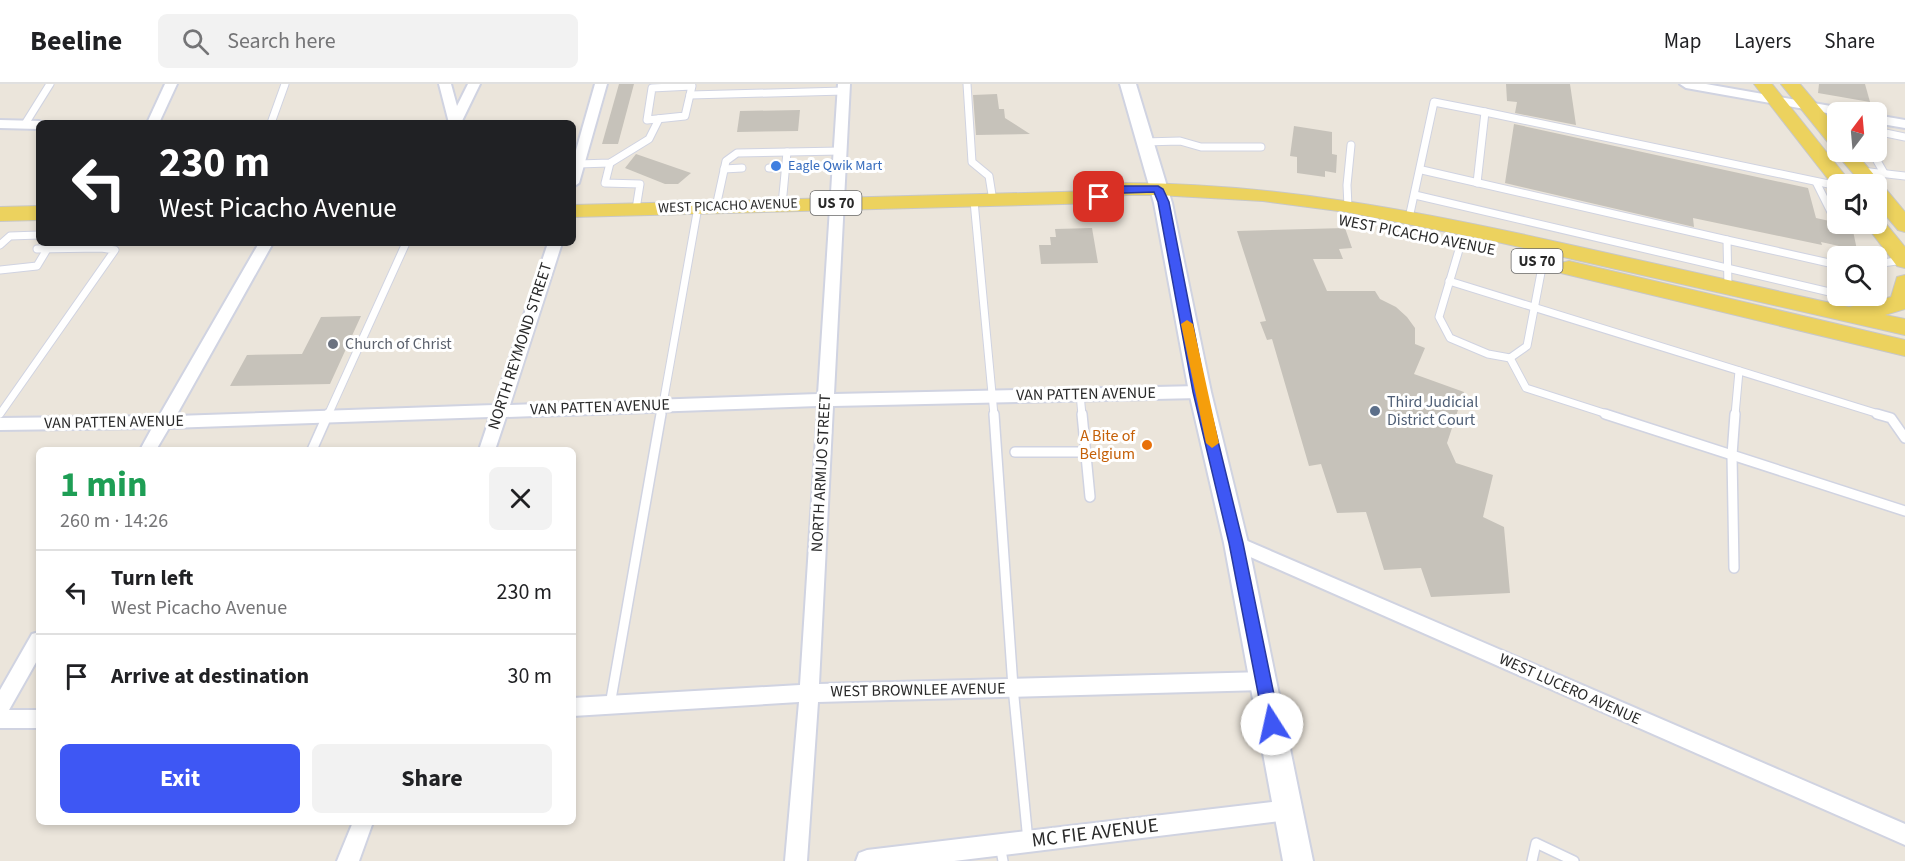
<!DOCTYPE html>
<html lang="en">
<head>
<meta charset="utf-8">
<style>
  :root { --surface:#fff; --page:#f2f2f2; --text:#202124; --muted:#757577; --line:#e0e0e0; --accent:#3e57f4 }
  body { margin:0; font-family:"Source Sans 3",sans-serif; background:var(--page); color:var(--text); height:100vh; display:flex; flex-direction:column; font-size:22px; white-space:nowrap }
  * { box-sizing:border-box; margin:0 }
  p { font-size:20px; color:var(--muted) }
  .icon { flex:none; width:33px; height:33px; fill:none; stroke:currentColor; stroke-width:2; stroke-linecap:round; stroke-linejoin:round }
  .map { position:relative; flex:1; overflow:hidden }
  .sheet { position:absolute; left:36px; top:363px; width:540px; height:378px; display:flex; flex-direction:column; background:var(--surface); border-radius:9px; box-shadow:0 3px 9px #0003 }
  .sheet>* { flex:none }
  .top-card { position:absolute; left:36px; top:36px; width:540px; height:126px; border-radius:9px; box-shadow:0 3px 9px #0003; background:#202124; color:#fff; overflow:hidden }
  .needle { width:39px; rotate:16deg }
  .controls { position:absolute; left:1827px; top:18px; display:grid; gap:12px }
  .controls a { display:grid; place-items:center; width:60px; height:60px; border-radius:9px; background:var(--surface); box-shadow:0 3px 9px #0003; font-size:30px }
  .pin { position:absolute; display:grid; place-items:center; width:51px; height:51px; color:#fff; margin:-26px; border-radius:12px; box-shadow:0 3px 9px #0006 }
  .me { position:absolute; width:66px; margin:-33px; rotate:350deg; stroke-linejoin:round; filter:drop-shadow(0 0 4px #0008) }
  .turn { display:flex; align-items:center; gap:21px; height:126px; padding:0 24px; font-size:27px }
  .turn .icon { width:78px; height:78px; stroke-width:2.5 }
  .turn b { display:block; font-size:42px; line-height:51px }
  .round { display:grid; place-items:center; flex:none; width:63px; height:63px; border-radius:9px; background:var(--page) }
  .head { display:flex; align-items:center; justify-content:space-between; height:102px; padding:0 24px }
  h1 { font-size:36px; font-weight:700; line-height:45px; color:#1e9e55 }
  .cta { display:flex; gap:12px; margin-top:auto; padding:12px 24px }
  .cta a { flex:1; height:69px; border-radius:9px; background:var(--accent); color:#fff; font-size:24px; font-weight:700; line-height:69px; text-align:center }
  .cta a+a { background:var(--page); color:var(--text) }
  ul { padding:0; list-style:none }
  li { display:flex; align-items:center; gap:18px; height:84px; padding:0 24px; border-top:2px solid var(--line) }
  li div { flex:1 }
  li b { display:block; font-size:22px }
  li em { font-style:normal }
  header { display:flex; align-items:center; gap:36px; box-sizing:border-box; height:84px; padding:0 30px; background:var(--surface); border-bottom:2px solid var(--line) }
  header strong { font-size:28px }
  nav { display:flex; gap:33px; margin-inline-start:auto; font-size:21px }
  .search { width:420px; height:54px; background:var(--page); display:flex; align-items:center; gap:15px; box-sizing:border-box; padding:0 21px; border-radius:9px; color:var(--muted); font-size:22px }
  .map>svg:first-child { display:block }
  .building { fill:#c6c2ba }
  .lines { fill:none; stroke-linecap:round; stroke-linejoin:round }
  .lane-far1-casing { stroke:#d0d3e1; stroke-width:9 }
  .lane-casing { stroke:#d0d3e1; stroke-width:12 }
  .street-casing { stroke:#d0d3e1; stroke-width:4 }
  .secondary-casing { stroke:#d0d3e1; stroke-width:4 }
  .primary-casing { stroke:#c7c7c7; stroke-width:2 }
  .lane-far1 { stroke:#fff; stroke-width:7 }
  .lane { stroke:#fff; stroke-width:9 }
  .street { fill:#fff; fill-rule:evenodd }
  .secondary { fill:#fff; fill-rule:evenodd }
  .primary { fill:#ecd25e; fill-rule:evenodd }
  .route { fill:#3e57f4; stroke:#28399f; stroke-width:1.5 }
  .slow { fill:#f59e0b }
  .shop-dot { fill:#3f7fe0; stroke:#fff; stroke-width:2 }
  .worship-dot { fill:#6b7280; stroke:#fff; stroke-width:2 }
  .service-dot { fill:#5c6f8a; stroke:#fff; stroke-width:2 }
  .food-dot { fill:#e8710a; stroke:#fff; stroke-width:2 }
  .labels { text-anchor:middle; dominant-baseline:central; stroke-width:6; stroke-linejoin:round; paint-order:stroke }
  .far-shop-label { font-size:14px; fill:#366cbe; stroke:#fff; text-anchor:start }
  .far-street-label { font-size:14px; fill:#292929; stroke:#fff }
  .shield { fill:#fff; stroke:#696969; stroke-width:1.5 }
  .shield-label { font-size:15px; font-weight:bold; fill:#292929 }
  .street-label { font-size:16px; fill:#292929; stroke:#fff }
  .worship-label { font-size:16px; fill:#5b616d; stroke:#fff; text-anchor:start }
  .service-label { font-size:16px; fill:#4e5e75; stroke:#fff; text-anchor:start }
  .food-label { font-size:16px; fill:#c56008; stroke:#fff; text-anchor:end }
  .near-street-label { font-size:20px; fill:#292929; stroke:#fff }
</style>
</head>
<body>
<header>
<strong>Beeline</strong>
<div class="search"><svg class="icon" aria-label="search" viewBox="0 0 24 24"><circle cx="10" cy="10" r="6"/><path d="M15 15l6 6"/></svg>Search here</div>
<nav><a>Map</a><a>Layers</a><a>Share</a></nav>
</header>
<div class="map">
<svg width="1905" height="777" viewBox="0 0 1905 777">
  <rect width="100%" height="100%" fill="#ebe5db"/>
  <g class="building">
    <path d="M619,0h15l-16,60h-16z"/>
    <path d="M1506,0h64l6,41 -61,-12 2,-11 -10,-1z"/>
    <path d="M1819,0h46l5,18 -52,-9z"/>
    <path d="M997,10l2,15h5l1,9 25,16 -54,1 -3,-40z"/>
    <path d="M800,26l-2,21 -61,1 3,-21z"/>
    <path d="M1514,40l294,64 8,30 36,8 5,24 -36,-8 1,3 -129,-27 1,9 -189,-44z"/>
    <path d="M1294,42l38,6v22l5,1 -1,18 -11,-2v6l-28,-4v-16l-7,-1z"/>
    <path d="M636,70l55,19 -13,11h-13l-40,-16z"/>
    <path d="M1092,144l6,35 -57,1 -2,-19h12l-1,-8h6l-1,-8z"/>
    <path d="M1345,144l7,20 -13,1 4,10h-30l14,32h48l5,8 16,8 11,10 8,11v16l10,4 -11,26 50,18 -17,51 9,20 37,12 -10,42 21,10 6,66 -79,4 -10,-29 -37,2 -18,-58 -29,1 -16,-49 -12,2 -37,-127 -5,1 -7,-18 6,-1 -29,-90z"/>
    <path d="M361,232l-31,68 -100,2 17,-31 55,-1 19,-37z"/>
  </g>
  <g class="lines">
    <g class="lane-far1-casing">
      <g id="lane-far1">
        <path d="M967,0l5,78 17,14 4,25"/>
        <path d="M692,2l-7,30 -38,4 5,-32z"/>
        <path d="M690,11l154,-4"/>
        <path d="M1485,28l353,74"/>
        <path d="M271,39l14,-39"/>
        <path d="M25,40l25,-40"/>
        <path d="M1876,47l29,6"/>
        <path d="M1144,58l36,-1 21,6h60"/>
        <path d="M1872,68l12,21"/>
        <path d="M610,79l-5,20 35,1 -4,25"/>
        <path d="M578,80l32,-1 39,-24 10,-20"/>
        <path d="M769,84h17"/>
        <path d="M724,85l18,-1"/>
        <path d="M1422,86l305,70"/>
        <path d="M1861,87l44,5"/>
        <path d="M1816,98l15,30 7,1"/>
        <path d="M1415,111l423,99"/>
        <path d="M974,117l20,214"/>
        <path d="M782,121l5,-53"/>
        <path d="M716,123l10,-46 11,-8 104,-2"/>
        <path d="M1348,123l-1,-22 4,-40"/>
        <path d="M1409,134l25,-116 51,10 -8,71"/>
        <path d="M1461,159l-22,74 11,21 38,16 22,4 17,-12 16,-84"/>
        <path d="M0,161l10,-9 29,-1"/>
        <path d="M1876,180l27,-4"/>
        <path d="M0,186l37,-4 12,-20"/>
        <path d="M1449,197l433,134"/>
        <path d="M1728,202l-1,-46 111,25"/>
        <path d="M1510,274l16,30 84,27"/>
        <path d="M1080,310l2,21"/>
        <path d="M0,330l115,-164 -14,-2 -64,1"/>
        <path d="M328,331l78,-172"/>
        <path d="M661,331l37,-208"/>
        <path d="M1735,331l4,-44"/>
      </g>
    </g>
    <g class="lane-casing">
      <g id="lane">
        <path d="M994,330l19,273 15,154"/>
        <path d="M1082,330l8,83"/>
        <path d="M1605,330l300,97"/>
        <path d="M1877,330l14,4 14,20"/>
        <path d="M312,366l16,-36"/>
        <path d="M1015,368h71"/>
        <path d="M1734,484l-2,-113 3,-41"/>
        <path d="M610,621l51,-291"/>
        <path d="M1000,761l3,16"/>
        <path d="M1532,777l4,-18 38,18"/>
      </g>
    </g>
    <g class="street-casing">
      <g id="street">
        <path d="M165,0h12l-18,39h-12z"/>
        <path d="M439,0h12l6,22 11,-22h12l-19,39h-12z"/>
        <path d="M595,0h12l-28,99 -6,4v-26z"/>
        <path d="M838,0h12l-16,310 366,-8 5,2 3,4 -3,4 -5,2 -367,8 -14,278 445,-12 7,3 3,6 -3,6 -7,3 -446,12 -11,159h-22l14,-159 -226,14v-18l227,-13 18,-279 -312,11 -11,33h-16l11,-33 -321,11 -13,22h-16l12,-22 -152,2v-12l159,-2 100,-173h14l-97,173 318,-11 54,-162h14l-52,162 308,-11z"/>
        <path d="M1680,0h26l136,24 6,4h-10v3l-152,-27z"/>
        <path d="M1876,31l29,5v8l-29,-5z"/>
        <path d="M0,36l39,1 5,2h-5v6l-39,-1z"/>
        <path d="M1236,452l669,288v21l-675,-297 -3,-5 3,-5z"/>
        <path d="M39,548v25l-30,53h30v18h-39v-38l32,-56z"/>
        <path d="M1288,716l7,3 3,7 -3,7 -7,3 -334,41h-98l3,-8 8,-3z"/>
        <path d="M353,738h20l-14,39h-22z"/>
      </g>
    </g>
    <g class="secondary-casing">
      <path id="secondary" d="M1120,0h16l36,119 39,189 37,151 65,318h-30l-59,-318 -35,-151 -35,-189z"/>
    </g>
    <g class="primary-casing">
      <g id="primary">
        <path d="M1754,0h18l80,100h-14v5l-3,-1z"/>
        <path d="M1781,0h19l38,45v19l-7,-2z"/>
        <path d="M1838,65v3h17l50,60v20l-7,-2 -22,-26v-20h-14l-27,-32z"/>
        <path d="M1123,99c155,0 306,30 457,64 90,20 179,40 269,60l42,-10 6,-20 8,-2v34l-20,6 20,4v16l-412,-94 -147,-29 -83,-11 -105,-6h-33l-26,8 -526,14v-12l524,-14z"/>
        <path d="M39,122v14l-39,1v-14z"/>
        <path d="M1876,134l6,1 23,28v21l-8,-2 -32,-42h11z"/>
        <path d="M1569,177l336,79v16l-344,-83 -3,-5 3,-5z"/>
      </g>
    </g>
    <use href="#lane-far1" class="lane-far1"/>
    <use href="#lane" class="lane"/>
    <use href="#street" class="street"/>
    <use href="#secondary" class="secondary"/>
    <use href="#primary" class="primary"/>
  </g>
  <path class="route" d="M1158,102l5,3 6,13 37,190 37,151 37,181 -2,5 -6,3 -6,-3 -2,-5 -35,-181 -36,-151 -35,-190 -4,-10 -30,1 -25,7 -6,-3 30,-11z"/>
  <path class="slow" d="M1187,236l6,4 26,119 -7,5 -6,-5 -25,-119z"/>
  <circle class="shop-dot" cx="776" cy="82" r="6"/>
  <circle class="worship-dot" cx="333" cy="260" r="6"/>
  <circle class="service-dot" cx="1375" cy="327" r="6"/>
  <circle class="food-dot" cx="1147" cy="361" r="6"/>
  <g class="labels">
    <g class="far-shop-label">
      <text x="788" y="82">Eagle Qwik Mart</text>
    </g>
    <g class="far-street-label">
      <text transform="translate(728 122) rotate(-2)">WEST PICACHO AVENUE</text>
    </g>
    <g class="shield">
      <rect x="810.5" y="107" width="51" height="24" rx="4.5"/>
      <rect x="1511.5" y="165" width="51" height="24" rx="4.5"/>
    </g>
    <g class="shield-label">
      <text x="836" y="119">US 70</text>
      <text x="1537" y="177">US 70</text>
    </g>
    <g class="street-label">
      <text transform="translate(1417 151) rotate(11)">WEST PICACHO AVENUE</text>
      <text transform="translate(520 262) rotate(-72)">NORTH REYMOND STREET</text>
      <text transform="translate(1086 310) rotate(-1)">VAN PATTEN AVENUE</text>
      <text transform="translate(600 323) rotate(-2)">VAN PATTEN AVENUE</text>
      <text transform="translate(114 338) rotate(-1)">VAN PATTEN AVENUE</text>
      <text transform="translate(821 389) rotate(-87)">NORTH ARMIJO STREET</text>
      <text transform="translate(1570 605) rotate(24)">WEST LUCERO AVENUE</text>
      <text transform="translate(918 606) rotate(-1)">WEST BROWNLEE AVENUE</text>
    </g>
    <g class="worship-label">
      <text x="345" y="260">Church of Christ</text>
    </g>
    <g class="service-label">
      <text x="1387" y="318">Third Judicial<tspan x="1387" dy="18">District Court</tspan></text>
    </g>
    <g class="food-label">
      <text x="1135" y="352">A Bite of<tspan x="1135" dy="18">Belgium</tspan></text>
    </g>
    <g class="near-street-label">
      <text transform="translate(1095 749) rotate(-7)">MC FIE AVENUE</text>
    </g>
  </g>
</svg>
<div class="controls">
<a><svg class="needle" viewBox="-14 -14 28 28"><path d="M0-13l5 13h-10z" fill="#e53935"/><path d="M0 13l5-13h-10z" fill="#757577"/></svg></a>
<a><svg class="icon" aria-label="sound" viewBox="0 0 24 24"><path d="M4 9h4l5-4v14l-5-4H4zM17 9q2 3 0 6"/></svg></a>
<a><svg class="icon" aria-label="search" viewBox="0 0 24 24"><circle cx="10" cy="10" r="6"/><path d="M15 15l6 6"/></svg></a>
</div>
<div class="pin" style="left:1099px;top:113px;background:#d93025"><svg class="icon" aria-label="arrive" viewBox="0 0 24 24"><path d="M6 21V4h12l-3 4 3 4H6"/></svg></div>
<svg class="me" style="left:1272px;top:640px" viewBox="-20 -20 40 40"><circle r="19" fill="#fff"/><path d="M0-13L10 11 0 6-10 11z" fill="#3e57f4"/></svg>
<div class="top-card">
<div class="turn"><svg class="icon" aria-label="left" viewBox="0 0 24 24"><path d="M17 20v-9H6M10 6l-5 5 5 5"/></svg><div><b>230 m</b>West Picacho Avenue</div></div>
</div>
<section class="sheet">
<div class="head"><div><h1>1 min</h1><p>260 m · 14:26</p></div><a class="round"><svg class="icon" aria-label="close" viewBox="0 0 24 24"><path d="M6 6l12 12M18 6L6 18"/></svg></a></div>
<ul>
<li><svg class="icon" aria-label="left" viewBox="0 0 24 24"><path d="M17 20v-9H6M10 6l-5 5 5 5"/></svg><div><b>Turn left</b><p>West Picacho Avenue</p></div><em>230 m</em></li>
<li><svg class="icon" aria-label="arrive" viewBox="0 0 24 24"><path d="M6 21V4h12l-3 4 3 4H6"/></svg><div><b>Arrive at destination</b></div><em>30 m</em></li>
</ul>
<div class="cta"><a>Exit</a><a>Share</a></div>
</section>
</div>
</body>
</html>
